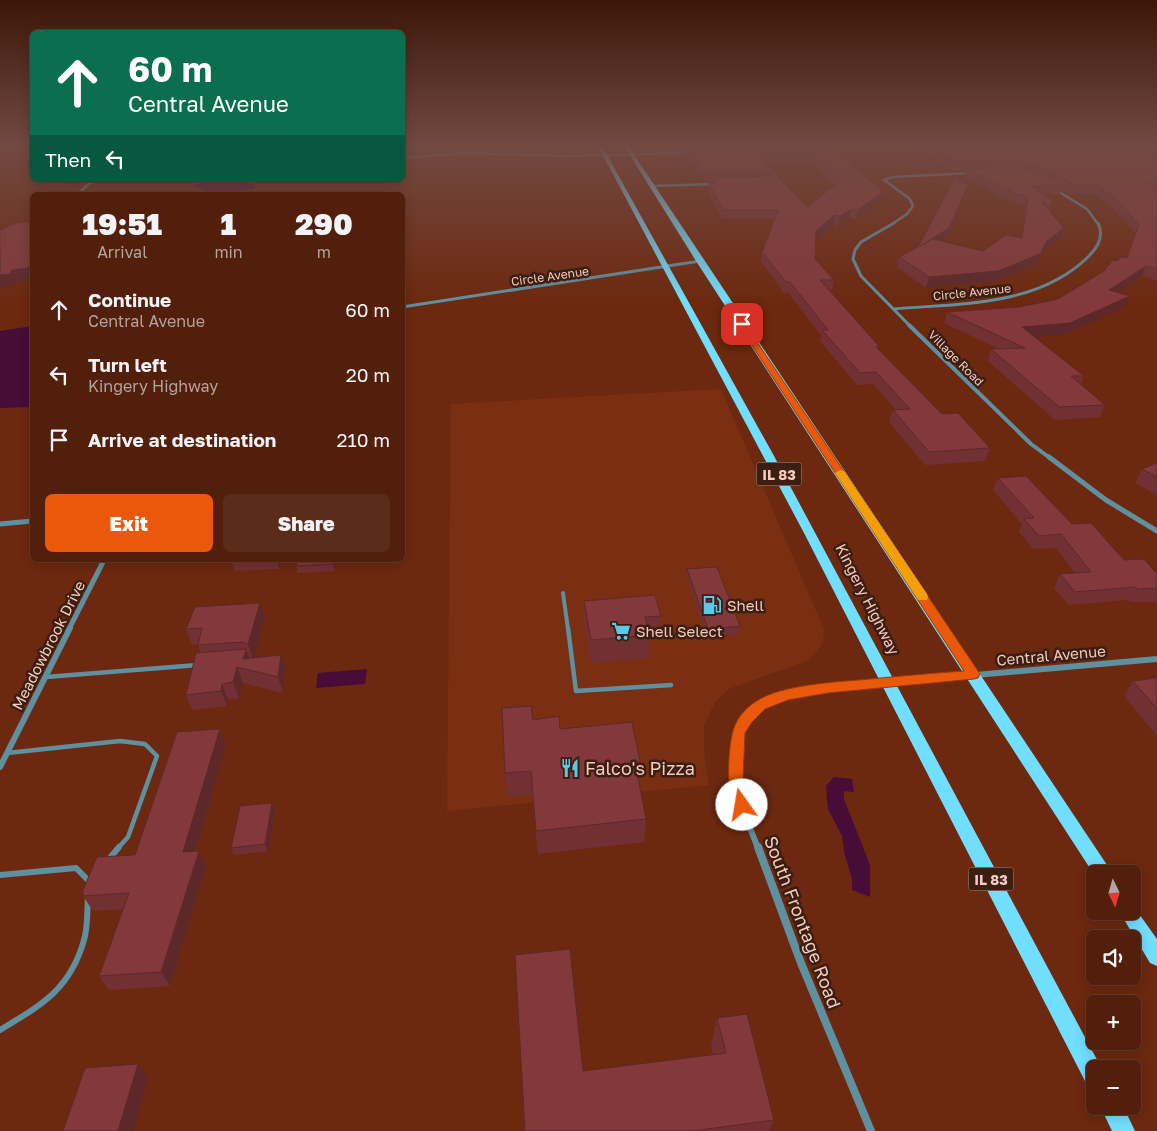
<!DOCTYPE html>
<html lang="en">
<head>
<meta charset="utf-8">
<style>
  :root { --surface:#511f0b; --page:#5b2c19; --text:#f1f3f6; --muted:#b4a29d; --line:#673d2c; --accent:#ea580c }
  body { margin:0; font-family:"Golos Text",sans-serif; background:var(--page); color:var(--text); height:100vh; display:flex; flex-direction:column; font-size:19px; white-space:nowrap }
  * { box-sizing:border-box; margin:0 }
  p { font-size:16px; color:var(--muted) }
  .icon { flex:none; width:28px; height:28px; fill:none; stroke:currentColor; stroke-width:2; stroke-linecap:round; stroke-linejoin:round }
  .map { position:relative; flex:1; overflow:hidden }
  .sheet { position:absolute; left:30px; top:192px; width:375px; height:370px; display:flex; flex-direction:column; background:var(--surface); border-radius:8px; box-shadow:0 2px 12px #0003,0 0 0 1px var(--line) }
  .sheet>* { flex:none }
  .hud { position:absolute; left:30px; top:30px; width:375px; height:152px; border-radius:8px; box-shadow:0 2px 12px #0003,0 0 0 1px var(--line); background:#0b6e4f; color:#fff; overflow:hidden }
  .needle { width:32px; rotate:175deg }
  .controls { position:absolute; left:1086px; top:865px; display:grid; gap:10px }
  .controls a { display:grid; place-items:center; width:55px; height:55px; border-radius:8px; background:var(--surface); box-shadow:0 2px 12px #0003,0 0 0 1px var(--line); font-size:25px }
  .pin { position:absolute; display:grid; place-items:center; width:42px; height:42px; color:#fff; margin:-21px; border-radius:10px; box-shadow:0 2px 8px #0006 }
  .me { position:absolute; width:55px; margin:-28px; rotate:347deg; stroke-linejoin:round; filter:drop-shadow(0 0 4px #0008) }
  .turn { display:flex; align-items:center; gap:18px; height:105px; padding:0 15px; font-size:22px }
  .turn .icon { width:65px; height:65px; stroke-width:2.5 }
  .turn b { display:block; font-size:35px; line-height:42px }
  .then { display:flex; align-items:center; height:48px; padding:0 15px; background:#0003; gap:10px; font-size:19px }
  .eta { display:flex; justify-content:space-evenly; align-items:center; height:85px; text-align:center }
  .eta b { font-size:30px; font-weight:800; line-height:35px }
  .primary-button { display:flex; gap:10px; margin-top:auto; padding:10px 15px }
  .primary-button a { flex:1; height:58px; border-radius:8px; background:var(--accent); color:#fff; font-size:20px; font-weight:800; line-height:58px; text-align:center }
  .primary-button a+a { background:var(--page); color:var(--text) }
  ul { padding:0; list-style:none }
  li { display:flex; align-items:center; gap:15px; height:65px; padding:0 15px }
  li div { flex:1 }
  li b { display:block; font-size:19px }
  li em { font-style:normal }
  .map>svg:first-child { display:block }
  .built { fill:#7a2f13 }
  .water { fill:#470c38 }
  .lines { fill:none; stroke-linecap:round; stroke-linejoin:round }
  .lane-far2 { stroke:#5f90a0; stroke-width:4 }
  .lane-far1 { stroke:#5f90a0; stroke-width:4.5 }
  .lane { stroke:#5f90a0; stroke-width:6 }
  .street-far5 { stroke:#5f90a0; stroke-width:2.5 }
  .street-far4 { stroke:#5f90a0; stroke-width:3 }
  .street-far3 { stroke:#5f90a0; stroke-width:4 }
  .street-far2 { stroke:#5f90a0; stroke-width:5 }
  .street-far1 { stroke:#5f90a0; stroke-width:6 }
  .street { stroke:#5f90a0; stroke-width:8 }
  .primary { fill:#71defe; fill-rule:evenodd }
  .wall { fill:#713134; fill-rule:evenodd }
  .shaded-wall { fill:#5c282a }
  .building { fill:#83393c; stroke:#5c282a; fill-rule:evenodd }
  .route { fill:#ea580c; stroke:#983908 }
  .slow { fill:#f59e0b }
  .labels { text-anchor:middle; dominant-baseline:central; stroke-width:5; stroke-linejoin:round; paint-order:stroke }
  .far-street-label { font-size:12px; fill:#f4cbbd; stroke:#3c1e13 }
  .shield { fill:#3c1e13; stroke:#bd978a; stroke-width:1 }
  .shield-label { font-size:14px; font-weight:bold; fill:#f4cbbd }
  .street-label { font-size:15px; fill:#f4cbbd; stroke:#3c1e13 }
  .poi-label { font-size:15px; fill:#f4cbbd; stroke:#3c1e13; text-anchor:start }
  .near-poi-label { font-size:18px; fill:#f4cbbd; stroke:#3c1e13; text-anchor:start }
  .near-street-label { font-size:18px; fill:#f4cbbd; stroke:#3c1e13 }
</style>
</head>
<body>
<div class="map">
<svg width="1157" height="1131" viewBox="0 0 1157 1131">
  <rect width="100%" height="100%" fill="#6c290f"/>
  <path class="built" d="M721,389l103,241 -2,15 -13,15 -80,29 -14,13 -11,24v25l5,34 -262,26 4,-407z"/>
  <g class="water">
    <path d="M197,180h59l-2,8c-19,5 -41,9 -59,-2z"/>
    <path d="M32,326v81l-32,1v-77z"/>
    <path d="M367,669l-2,15 -49,4 2,-15z"/>
    <path d="M834,777l18,2 2,13 -10,-1v8l26,66v32l-18,-7v-11l-8,-27 -2,-16 -14,-27 -2,-23z"/>
  </g>
  <g class="lines">
    <path class="lane-far2" d="M563,593l5,36"/>
    <g class="lane-far1">
      <path d="M568,628l8,63 95,-6"/>
      <path d="M46,677l152,-12"/>
      <path d="M7,753l113,-12 25,3 12,12 -29,81 -10,11"/>
    </g>
    <g class="lane">
      <path d="M109,859l10,-12"/>
      <path d="M0,875l76,-7 13,13v3"/>
      <path d="M0,1030c41,-25 70,-40 84,-90 4,-13 3,-29 4,-42"/>
    </g>
    <g class="street-far5">
      <path d="M813,145l14,-1"/>
      <path d="M402,158l60,-5 101,3 127,-3"/>
      <path d="M884,180l26,19 3,7 -6,8 -15,10"/>
      <path d="M884,180l9,-3 78,-4"/>
      <path d="M652,186l62,-2"/>
      <path d="M1056,190l31,19 11,15"/>
      <path d="M78,194l15,-14"/>
    </g>
    <g class="street-far4">
      <path d="M894,223l-33,19 -6,8 -2,9 8,17 49,50"/>
      <path d="M402,307l298,-46"/>
      <path d="M894,309c66,-6 144,-2 195,-53 9,-9 15,-21 9,-33"/>
    </g>
    <path class="street-far3" d="M909,325l122,119 19,14"/>
    <g class="street-far2">
      <path d="M1049,457l57,43 51,31"/>
      <path d="M0,524l32,-3"/>
      <path d="M69,629l35,-69"/>
    </g>
    <g class="street-far1">
      <path d="M0,767l70,-139"/>
      <path d="M758,848c-17,-42 -49,-116 7,-144 20,-10 42,-13 63,-16l329,-29"/>
    </g>
    <path class="street" d="M758,847l43,116 70,168"/>
    <g class="primary">
      <path d="M597,144h4l173,312 328,613h-7v19l-8,-3 -283,-552z"/>
      <path d="M623,144h4l486,730h-18v2l-399,-615z"/>
      <path d="M1132,904l25,35v27l-7,-3 -31,-52h13z"/>
      <path d="M1100,1106h23l12,25h-23z"/>
    </g>
  </g>
  <g class="wall">
    <path d="M500,144h59v2l-59,2z"/>
    <path d="M675,144h142l64,57 -25,18 -7,-1 -11,8 -5,-1 -17,15 -1,19 19,21 -2,10h-3l50,56 -1,3 64,65 48,34 -5,13 -60,4 -36,-43 4,-12h3l-23,-26 -16,1 -37,-44 1,-6 -33,-42h-4l-23,-31 1,-10 12,-33h-52l-14,-27 1,-9h3v-2h-6l-18,-19v-2l-3,-4v-7h-5zM809,161l25,24 -27,22 -42,-44z"/>
    <path d="M918,144h239v136l-15,-4 -25,16 8,15 -59,27 -32,3 50,39 -3,8 24,21 -5,12 -45,3 -67,-59 3,-12h8l-55,-26 3,-11 72,-5 39,-8 46,-28 13,-10 10,-3 9,-24 -28,-30 -15,-10h-21l-10,-5 -2,5h-17l10,7 -3,10 14,17 -3,10 -18,13 -6,13 -42,17 -69,7 -29,-21 2,-10 19,-10 48,-54 -20,44 -6,4 43,10 38,-13 5,-32 -22,-7 -40,-23 2,-6h-13l-36,-21z"/>
    <path d="M1157,463v32l-22,-12 7,-14z"/>
    <path d="M998,478l74,46 52,36 33,14v28h-27l-2,-2 -59,5 -15,-17 6,-14 15,-1 -19,-25 -22,1 -15,-17 3,-8 -29,-34z"/>
    <path d="M231,560h51l-3,9 -44,2z"/>
    <path d="M337,560l-3,11 -36,2 -2,-7z"/>
    <path d="M687,569l53,57 -1,8 -32,2 -21,-60z"/>
    <path d="M584,601l77,15 -2,23 -9,1 -2,18 -57,5 -7,-39z"/>
    <path d="M260,603l5,15 -12,40 33,12 -3,23 -40,-10 -4,15 -11,1 -1,7 -35,4 -6,-15 15,-42 -3,-9 -6,1 -6,-16z"/>
    <path d="M1157,678v58l-33,-40 9,-15z"/>
    <path d="M533,720l27,9 80,32 -2,20 8,38 -2,23 -106,12 -6,-60 -25,3 -2,-24z"/>
    <path d="M226,745l-30,106 10,16 -36,119 -61,4 -10,-14 24,-67 -30,2 -10,-15 52,-41z"/>
    <path d="M272,803l3,8 -7,40 -34,4 -3,-7z"/>
    <path d="M717,1018l57,102 -4,11h-245l58,-60 130,-16 -2,-10z"/>
  </g>
  <g class="shaded-wall">
    <path d="M680,144h102l-97,4v1h-5z"/>
    <path d="M968,185l-2,8 -20,44 -28,19 2,-10z"/>
    <path d="M883,192l-2,9 -25,18 2,-9z"/>
    <path d="M851,209l-2,9 -11,8 2,-10z"/>
    <path d="M835,215l-2,10 -18,16 1,-10z"/>
    <path d="M1064,228l-3,10 -18,13 -6,13 -42,17 -69,7 3,-11 117,-35z"/>
    <path d="M32,259v21l-15,1 -3,4 -14,2v-12l12,-5z"/>
    <path d="M1146,266l-4,10 -37,24 4,-10z"/>
    <path d="M1130,296l-5,11 -59,27 -48,5 4,-12z"/>
    <path d="M277,560h5l-3,9z"/>
    <path d="M333,560h4l-3,11 -1,-7z"/>
    <path d="M260,603l5,15 -12,42 -5,-16z"/>
    <path d="M246,649l6,15 -9,-5z"/>
    <path d="M281,655l5,15 -3,23 -5,-16z"/>
    <path d="M237,667l6,16 -4,15 -6,-16z"/>
    <path d="M222,684l6,15 -1,7 -6,-15z"/>
    <path d="M220,729l6,16 -35,123 -8,-16z"/>
    <path d="M272,803l3,8 -7,40 -3,-7z"/>
    <path d="M199,851l7,16 -36,119 -9,-14z"/>
    <path d="M138,1064l10,14 -15,53h-15z"/>
  </g>
  <g class="building">
    <path d="M756,144h61l10,5 5,-1 51,44 -25,18 -7,-1 -11,7 -5,-1 -19,16 -1,28 19,21h-14l59,66 -3,1 66,67 16,-1 32,35 -61,4 -36,-42 17,-1 -34,-37 -16,1 -38,-43h6l-38,-48h-4l-24,-30 16,-42h-55l-14,-27h8l-5,-5 56,-2 2,-1 -1,-3 -62,1 -18,-19h2l-6,-6zM810,153l30,28 -33,26 -49,-52z"/>
    <path d="M923,144h234v42l-9,-4 9,12v75l-11,-3 -37,24 21,6 -60,27 -48,4 62,49h-13l34,29 -46,2 -68,-58 34,-1 -78,-36 72,-5 39,-8 46,-28 9,-11 4,1 4,-4 6,1 12,-34 -28,-29 -15,-10h-21l-28,-15 -21,-7 -71,-2z"/>
    <path d="M966,168l59,1 19,7 19,9 -31,1 21,15 -2,4 -9,-3 22,26 -18,14 -6,12 -42,17 -69,6 -30,-20 19,-10 37,-69 13,7 -19,43 -29,18 13,-7 50,12 23,-16 16,3 6,-41 -21,-7z"/>
    <path d="M19,222h13v37l-4,9 -16,2 -2,4 -10,1v-45z"/>
    <path d="M1157,463v14l-15,-8z"/>
    <path d="M1026,476l46,48 19,-1 33,37 20,-1 13,15v14l-20,1 -1,-2 -61,5 -15,-18 31,-2 -30,-38 -22,2 -15,-17 10,-1 -36,-40z"/>
    <path d="M298,560h35v4l-37,2z"/>
    <path d="M717,567l23,59 -32,3 -21,-60z"/>
    <path d="M655,595l6,21 -16,1 5,18 -59,5 -7,-39z"/>
    <path d="M260,603l-12,41 -5,-2 -45,3 4,-17 -16,1 9,-22z"/>
    <path d="M246,649l-3,10 38,-4 -3,22 -41,-10 -4,15 -11,2 -1,7 -35,4 10,-42z"/>
    <path d="M1157,678v31l-24,-28z"/>
    <path d="M531,706l2,14 26,-4 1,13 72,-7 8,39 -5,1 11,57 -110,12 -5,-60 -26,2 -3,-65z"/>
    <path d="M220,729l-37,123 16,-1 -38,121 -62,4 30,-83 -46,3v-6l14,-33 38,-2 42,-123z"/>
    <path d="M272,803l-7,41 -34,4 9,-42z"/>
    <path d="M570,949l13,122 143,-18 -9,-35 30,-4 27,106 -81,11h-168l-10,-176z"/>
    <path d="M138,1064l-20,67h-55l22,-63z"/>
  </g>
  <linearGradient id="sky" x2="0" y2="1"><stop stop-color="#3b1708"/><stop offset="0.48" stop-color="#724942"/><stop offset="1" stop-color="#724942" stop-opacity="0"/></linearGradient>
  <rect width="1157" height="302" fill="url(#sky)"/>
  <path class="route" d="M739,323l6,1 235,350 -2,4 -4,1 -146,14 -40,7 -23,9 -13,13 -7,11 -2,46 6,26 -2,5 -5,2 -6,-2c-8,-17 -8,-35 -7,-52 2,-24 4,-41 26,-56 26,-18 83,-20 115,-23 31,-3 63,-6 94,-8l-226,-347z"/>
  <path class="slow" d="M840,470l4,1 83,123 1,3 -1,3h-9l-83,-127z"/>
  <defs>
    <g id="fuel-bare" transform="scale(1.5)"><path d="M-5.5-6h7V0h2V4h1.3V-2.5L3-4.5l.8-.8L6-3V5H2.5V1h-1V6h-7ZM-4.2-4.7v3.2H.2V-4.7Z" fill="#5bc8e7" stroke="#3c1e13" stroke-width="2.5" paint-order="stroke"/></g>
    <g id="supermarket-bare" transform="scale(1.5)"><path d="M-6-5.5h2.5l.6 2H6L4.5 2H-2.5L-4.4-4H-6ZM-1.5 3.2a1.3 1.3 0 1 0 .1 0ZM3 3.2a1.3 1.3 0 1 0 .1 0Z" fill="#5bc8e7" stroke="#3c1e13" stroke-width="2.5" paint-order="stroke"/></g>
    <g id="restaurant-bare" transform="scale(1.5)"><path d="M-5-6h1v4h1v-4h1v4h1v-4h1v5L-1.5 .5V6h-2V.5L-5-1ZM5-6V6H3V1.5H1.5Q1.5-4 5-6Z" fill="#5bc8e7" stroke="#3c1e13" stroke-width="2.5" paint-order="stroke"/></g>
  </defs>
  <g fill-rule="evenodd">
    <use href="#fuel-bare" x="712" y="605"/>
    <use href="#supermarket-bare" x="621" y="631"/>
    <use href="#restaurant-bare" x="570" y="768"/>
  </g>
  <g class="labels">
    <g class="far-street-label">
      <text transform="translate(550 276) rotate(-8)">Circle Avenue</text>
      <text transform="translate(972 292) rotate(-6)">Circle Avenue</text>
      <text transform="translate(956 358) rotate(45)">Village Road</text>
    </g>
    <g class="shield">
      <rect x="756.5" y="462.5" width="45" height="23" rx="4"/>
      <rect x="968.5" y="867.5" width="45" height="23" rx="4"/>
    </g>
    <g class="shield-label">
      <text x="779" y="474">IL 83</text>
      <text x="991" y="879">IL 83</text>
    </g>
    <g class="street-label">
      <text transform="translate(868 599) rotate(63)">Kingery Highway</text>
      <text transform="translate(48 645) rotate(-63)">Meadowbrook Drive</text>
      <text transform="translate(1051 655) rotate(-5)">Central Avenue</text>
    </g>
    <g class="poi-label">
      <text x="727" y="605">Shell</text>
      <text x="636" y="631">Shell Select</text>
    </g>
    <g class="near-poi-label">
      <text x="585" y="768">Falco's Pizza</text>
    </g>
    <g class="near-street-label">
      <text transform="translate(803 922) rotate(69)">South Frontage Road</text>
    </g>
  </g>
</svg>
<div class="controls">
<a><svg class="needle" viewBox="-14 -14 28 28"><path d="M0-13l5 13h-10z" fill="#e53935"/><path d="M0 13l5-13h-10z" fill="#b4a29d"/></svg></a>
<a><svg class="icon" aria-label="sound" viewBox="0 0 24 24"><path d="M4 9h4l5-4v14l-5-4H4zM17 9q2 3 0 6"/></svg></a>
<a>+</a>
<a>−</a>
</div>
<div class="pin" style="left:742px;top:324px;background:#d93025"><svg class="icon" aria-label="arrive" viewBox="0 0 24 24"><path d="M6 21V4h12l-3 4 3 4H6"/></svg></div>
<svg class="me" style="left:742px;top:805px" viewBox="-20 -20 40 40"><circle r="19" fill="#fff"/><path d="M0-13L10 11 0 6-10 11z" fill="#ea580c"/></svg>
<div class="hud">
<div class="turn"><svg class="icon" aria-label="ahead" viewBox="0 0 24 24"><path d="M12 20V5M6 11l6-6 6 6"/></svg><div><b>60 m</b>Central Avenue</div></div>
<div class="then">Then<svg class="icon" aria-label="left" viewBox="0 0 24 24"><path d="M17 20v-9H6M10 6l-5 5 5 5"/></svg></div>
</div>
<section class="sheet">
<div class="eta">
<div><b>19:51</b><p>Arrival</p></div>
<div><b>1</b><p>min</p></div>
<div><b>290</b><p>m</p></div>
</div>
<ul>
<li><svg class="icon" aria-label="ahead" viewBox="0 0 24 24"><path d="M12 20V5M6 11l6-6 6 6"/></svg><div><b>Continue</b><p>Central Avenue</p></div><em>60 m</em></li>
<li><svg class="icon" aria-label="left" viewBox="0 0 24 24"><path d="M17 20v-9H6M10 6l-5 5 5 5"/></svg><div><b>Turn left</b><p>Kingery Highway</p></div><em>20 m</em></li>
<li><svg class="icon" aria-label="arrive" viewBox="0 0 24 24"><path d="M6 21V4h12l-3 4 3 4H6"/></svg><div><b>Arrive at destination</b></div><em>210 m</em></li>
</ul>
<div class="primary-button"><a>Exit</a><a>Share</a></div>
</section>
</div>
</body>
</html>
